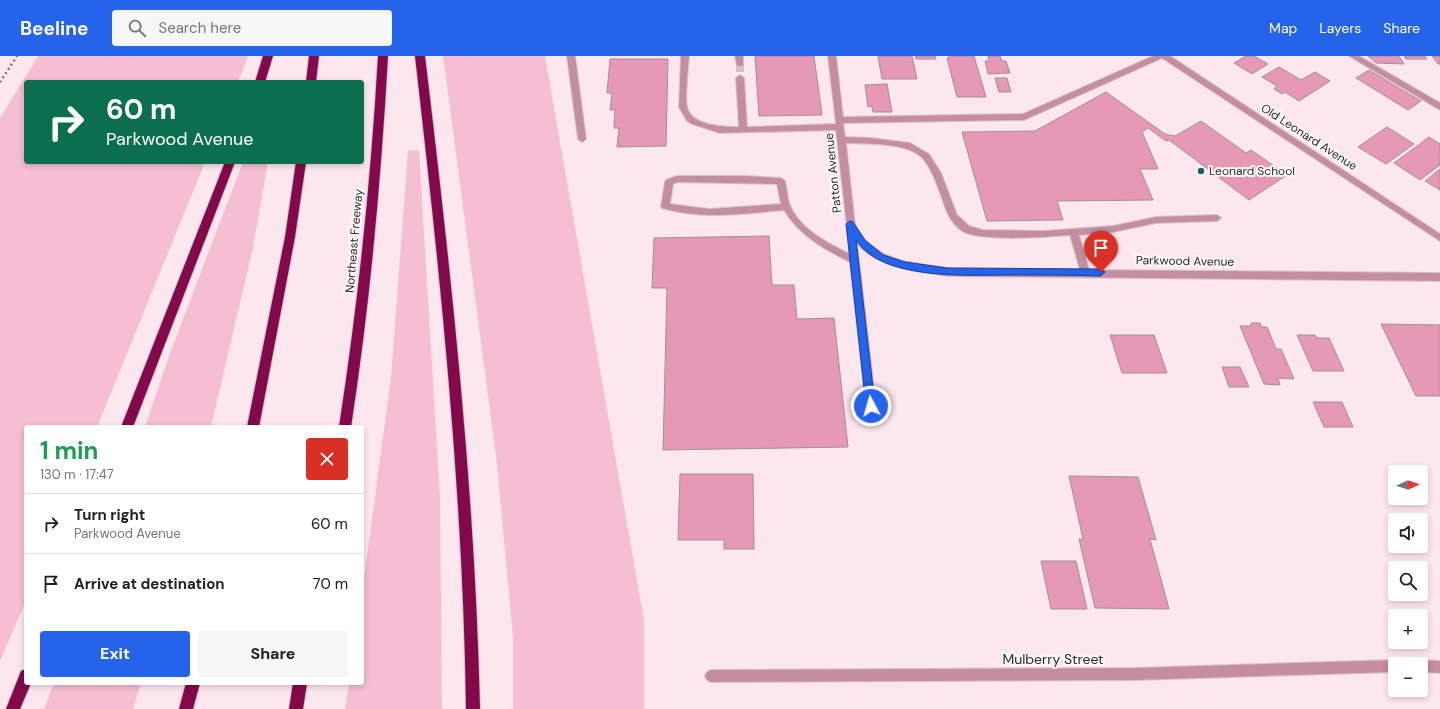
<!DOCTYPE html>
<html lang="en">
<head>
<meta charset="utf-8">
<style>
  :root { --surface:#fff; --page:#f6f6f6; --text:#202124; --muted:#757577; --line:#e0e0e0; --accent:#2563eb }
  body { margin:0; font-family:"DM Sans",sans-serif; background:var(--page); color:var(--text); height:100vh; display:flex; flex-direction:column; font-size:15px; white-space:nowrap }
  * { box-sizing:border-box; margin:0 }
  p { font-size:13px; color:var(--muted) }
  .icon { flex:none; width:22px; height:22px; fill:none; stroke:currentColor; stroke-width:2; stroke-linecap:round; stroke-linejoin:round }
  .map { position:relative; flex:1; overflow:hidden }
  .side { position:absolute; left:24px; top:369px; width:340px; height:260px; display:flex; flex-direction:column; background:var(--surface); border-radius:4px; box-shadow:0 2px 6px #0003 }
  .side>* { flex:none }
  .guide { position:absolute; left:24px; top:24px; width:340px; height:84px; border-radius:4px; box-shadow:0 2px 6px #0003; background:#0b6e4f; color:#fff; overflow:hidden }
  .needle { width:26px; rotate:87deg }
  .fabs { position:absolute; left:1388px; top:409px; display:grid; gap:8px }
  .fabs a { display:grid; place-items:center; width:40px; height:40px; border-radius:4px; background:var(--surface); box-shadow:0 2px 6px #0003; font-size:20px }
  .pin { position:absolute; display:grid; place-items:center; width:34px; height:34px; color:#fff; margin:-41px -17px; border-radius:50% 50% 50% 0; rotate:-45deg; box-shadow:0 0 4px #0007 }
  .pin .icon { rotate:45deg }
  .me { position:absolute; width:44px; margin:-22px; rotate:354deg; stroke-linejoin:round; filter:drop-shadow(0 0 3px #0008) }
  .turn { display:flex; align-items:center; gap:14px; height:84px; padding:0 16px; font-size:18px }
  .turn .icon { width:52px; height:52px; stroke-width:2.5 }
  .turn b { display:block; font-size:28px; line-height:34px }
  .round { display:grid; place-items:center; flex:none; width:42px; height:42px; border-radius:4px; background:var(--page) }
  .head { display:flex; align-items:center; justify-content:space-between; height:68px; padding:0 16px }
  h1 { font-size:24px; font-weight:700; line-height:30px; color:#1e9e55 }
  .action { display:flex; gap:8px; margin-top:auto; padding:8px 16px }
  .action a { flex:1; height:46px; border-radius:4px; background:var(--accent); color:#fff; font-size:16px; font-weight:700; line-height:46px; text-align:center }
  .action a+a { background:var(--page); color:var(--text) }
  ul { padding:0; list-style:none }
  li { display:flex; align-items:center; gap:12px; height:60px; padding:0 16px; border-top:1px solid var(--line) }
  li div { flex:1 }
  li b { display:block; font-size:15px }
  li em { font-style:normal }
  header { display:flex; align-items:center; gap:24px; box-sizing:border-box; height:56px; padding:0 20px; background:var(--accent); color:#fff }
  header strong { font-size:19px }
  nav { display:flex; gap:22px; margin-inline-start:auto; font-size:14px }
  .search { width:280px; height:36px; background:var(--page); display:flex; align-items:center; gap:10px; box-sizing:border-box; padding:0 14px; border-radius:4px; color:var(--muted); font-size:15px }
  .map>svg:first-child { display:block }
  .green { fill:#f5bed2 }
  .building { fill:#e699b6; stroke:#a48d95 }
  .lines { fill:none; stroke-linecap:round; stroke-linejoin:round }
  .minor-tunnel { stroke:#d3c0c7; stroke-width:8; stroke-dasharray:8 4.5; stroke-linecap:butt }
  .minor-casing { stroke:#d7c4cb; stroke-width:2 }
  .highway-casing { stroke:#d7c4cb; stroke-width:2 }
  .minor { fill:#c48da1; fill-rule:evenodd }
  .highway { fill:#83094b; fill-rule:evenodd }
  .rail { stroke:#62565a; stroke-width:2.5; stroke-dasharray:1.5 3.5; stroke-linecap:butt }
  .route { fill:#2563eb; stroke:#184099 }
  .poi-dot { fill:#116169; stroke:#fff9fb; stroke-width:1.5 }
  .labels { text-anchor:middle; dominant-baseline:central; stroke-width:4; stroke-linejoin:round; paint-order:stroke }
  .street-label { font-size:12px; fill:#2f2629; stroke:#fff9fb }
  .poi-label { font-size:12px; fill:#2f2629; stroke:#fff9fb; text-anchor:start }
  .near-street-label { font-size:14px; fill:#2f2629; stroke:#fff9fb }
</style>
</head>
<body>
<header>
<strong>Beeline</strong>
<div class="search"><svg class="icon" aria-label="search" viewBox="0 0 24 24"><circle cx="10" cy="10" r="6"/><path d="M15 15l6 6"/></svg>Search here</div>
<nav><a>Map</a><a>Layers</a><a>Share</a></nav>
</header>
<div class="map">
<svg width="1440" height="653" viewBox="0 0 1440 653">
  <rect width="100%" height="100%" fill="#fce7ee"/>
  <g class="green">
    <path d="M38,0h210l-10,26h-212v80h179l-108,265h-71v174l-26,60v-543z"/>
    <path d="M443,0h102l99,564v89h-131v-71l-16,-174z"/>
    <path d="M419,94l21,346 2,213h-97l4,-26h13v-90l29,-216 17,-226z"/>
    <path d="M243,106h25l-15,86 -42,179h-66l25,-74z"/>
    <path d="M54,627h87l-8,26h-89z"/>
  </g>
  <g class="building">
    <path d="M755,0h59l8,59 -63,1z"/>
    <path d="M878,0h34l5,23h-35z"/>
    <path d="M915,0h20l1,3h-20z"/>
    <path d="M949,0h25l12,41h-29l-10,-39h2z"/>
    <path d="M988,0h12l2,5h4l4,12 -22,1 -3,-13h4z"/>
    <path d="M1246,0h8l14,8 -16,10 -18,-11z"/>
    <path d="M1368,0h31l5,8 -28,-1z"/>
    <path d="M1404,0h21l2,3h-21z"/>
    <path d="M1432,0h8v8h-2z"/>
    <path d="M610,3h58l-2,87 -49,1 2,-19h-5l1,-18h-5l2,-17h-5z"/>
    <path d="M1279,11l22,13 14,-8 15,9 -31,20 -14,-9 -3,2 -8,-5 3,-3 -15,-9z"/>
    <path d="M1369,14l25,15 27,16 -13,9 -52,-32z"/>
    <path d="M995,22h12l4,14h-12z"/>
    <path d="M887,28l5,28h-19l-1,-6 -4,1 -3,-22z"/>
    <path d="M1106,36l59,42 10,2 26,-15 45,32 5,-3 36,25 -38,25 -80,-60 -3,1 -18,-13 -6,4 16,37h-18l13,31 -96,1 6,19 -76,1 -25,-89 73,-1z"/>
    <path d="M1387,71l27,17 -28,20 -28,-17z"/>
    <path d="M1429,81l11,7v21l-20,15 -26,-17z"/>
    <path d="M1440,113v21l-15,-9z"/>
    <path d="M769,180l3,49h22l3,34 37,-1 14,129 -185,3 4,-162h-15l2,-50z"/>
    <path d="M1251,267h9l2,4h5l9,22h5l13,30 -16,-1 2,7 -16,-1 -24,-58h11z"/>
    <path d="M1381,268l59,1v71h-24z"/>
    <path d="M1110,279h44l13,38h-45z"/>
    <path d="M1297,279h18l2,3h12l15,33h-31z"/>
    <path d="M1222,311h18l9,20h-20z"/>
    <path d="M1313,346h29l11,25h-29z"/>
    <path d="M680,418h73l1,75h-30v-9h-46z"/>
    <path d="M1069,420l69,1 18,63 -6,-1 19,70 -74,-1 -16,-69h4z"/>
    <path d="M1041,505h35l11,48h-36z"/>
  </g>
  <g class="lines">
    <path class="minor-tunnel" d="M740,8v14"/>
    <g class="minor-casing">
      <g id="minor">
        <path d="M567,0h8l11,83 -4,3 -4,-3z"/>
        <path d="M681,0h8c-1,12 -4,40 -2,51 4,19 36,20 52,20l-3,-49 4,-3 4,3 3,49 89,-3 -8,-68h8l7,61 180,-3 130,-58h17l270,178v7l-278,-183 -138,62 -181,3 2,14 26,1 39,5 19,11 12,19 16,42 12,11 14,4 60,1 70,-5 43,-9 61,-2 4,3 -4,3 -61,2 -43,9 -34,3 10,35 351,3v8l-493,-5c-30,-5 -69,-7 -90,-33l19,163 -1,3 -4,1 -4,-1 -1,-3 -16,-144c-26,-13 -50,-26 -66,-52 -40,4 -83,10 -122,-2l-1,-2 4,-24 1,-2 11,-4h68l36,2 4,3c2,7 2,15 4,22 9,25 38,40 61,51l-14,-124 -116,3 -28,-9 -5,-3 -8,-14zM846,87c20,1 65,-1 78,17 9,11 13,25 18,38 4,13 8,24 20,33 17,11 87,6 108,4l10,35 -133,-2 -45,-7 -18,-7 -19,-13 -10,-16zM678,126l99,2 4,20 -72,5 -39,-5 3,-20z"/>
        <path d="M735,0h8v10h-6z"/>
        <path d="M1349,0h10l81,47v7z"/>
        <path d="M1395,604l5,4h-5v8l-260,8 -424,2 -4,-2 -2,-4 2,-4 4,-2 424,-2z"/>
        <path d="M1421,604l19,1v12l-19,-1v-8h-5z"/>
      </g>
    </g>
    <g class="highway-casing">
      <g id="highway">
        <path d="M263,0h10l-8,26h-10z"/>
        <path d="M309,0h10l-3,26h-10z"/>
        <path d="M378,0h10c-7,124 -18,248 -37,371h-12c19,-123 32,-247 39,-371z"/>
        <path d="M415,0h10c26,217 50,434 55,653h-14c-3,-219 -26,-436 -51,-653z"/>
        <path d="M225,106h10l-102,265h-12z"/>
        <path d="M296,106h10l-11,75 -36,190h-12l38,-190z"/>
        <path d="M26,613v14h5l-11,26h-14l15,-38z"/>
        <path d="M186,627h14l-7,26h-14z"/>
        <path d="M293,627h14l-4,26h-14z"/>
      </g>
    </g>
    <use href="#minor" class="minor"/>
    <use href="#highway" class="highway"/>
    <path class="rail" d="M0,26l17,-26"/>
  </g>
  <path class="route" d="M850,165l3,1 12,18 18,15 22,7 42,6 154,1 4,3 -4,4c-30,-1 -59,-1 -89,-1 -43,0 -130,6 -156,-35l19,166 -4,4 -5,-4 -20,-182z"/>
  <circle class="poi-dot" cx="1201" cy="115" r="4"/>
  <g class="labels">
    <g class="street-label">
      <text transform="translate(1309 81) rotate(33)">Old Leonard Avenue</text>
      <text transform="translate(833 117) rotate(-96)">Patton Avenue</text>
      <text transform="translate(354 185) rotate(-85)">Northeast Freeway</text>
      <text transform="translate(1185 205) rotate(1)">Parkwood Avenue</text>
    </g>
    <g class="poi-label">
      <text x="1209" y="115">Leonard School</text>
    </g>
    <g class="near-street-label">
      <text x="1053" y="603">Mulberry Street</text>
    </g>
  </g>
</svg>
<div class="fabs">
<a><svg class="needle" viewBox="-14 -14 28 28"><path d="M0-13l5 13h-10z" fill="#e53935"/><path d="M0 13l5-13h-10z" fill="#757577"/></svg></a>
<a><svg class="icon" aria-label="sound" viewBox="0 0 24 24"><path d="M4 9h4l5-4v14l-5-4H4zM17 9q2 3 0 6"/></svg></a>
<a><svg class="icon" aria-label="search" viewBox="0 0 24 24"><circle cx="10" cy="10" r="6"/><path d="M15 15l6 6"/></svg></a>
<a>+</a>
<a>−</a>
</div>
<div class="pin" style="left:1101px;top:216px;background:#d93025"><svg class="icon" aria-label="arrive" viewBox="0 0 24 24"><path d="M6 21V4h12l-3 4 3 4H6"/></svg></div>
<svg class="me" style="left:871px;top:350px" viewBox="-20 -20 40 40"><circle r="17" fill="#2563eb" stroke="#fff" stroke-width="3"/><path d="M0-11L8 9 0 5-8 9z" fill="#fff"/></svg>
<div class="guide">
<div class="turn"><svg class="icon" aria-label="right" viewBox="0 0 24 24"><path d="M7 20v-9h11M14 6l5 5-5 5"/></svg><div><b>60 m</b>Parkwood Avenue</div></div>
</div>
<section class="side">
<div class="head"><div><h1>1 min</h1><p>130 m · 17:47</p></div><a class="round" style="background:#d93025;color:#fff"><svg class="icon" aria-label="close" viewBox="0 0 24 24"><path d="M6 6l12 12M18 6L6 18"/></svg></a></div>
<ul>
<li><svg class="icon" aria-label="right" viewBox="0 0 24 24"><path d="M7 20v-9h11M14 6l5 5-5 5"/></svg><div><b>Turn right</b><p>Parkwood Avenue</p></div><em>60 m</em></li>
<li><svg class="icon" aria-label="arrive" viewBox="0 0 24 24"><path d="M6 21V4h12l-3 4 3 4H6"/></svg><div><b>Arrive at destination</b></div><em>70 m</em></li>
</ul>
<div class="action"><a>Exit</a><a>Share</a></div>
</section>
</div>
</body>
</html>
